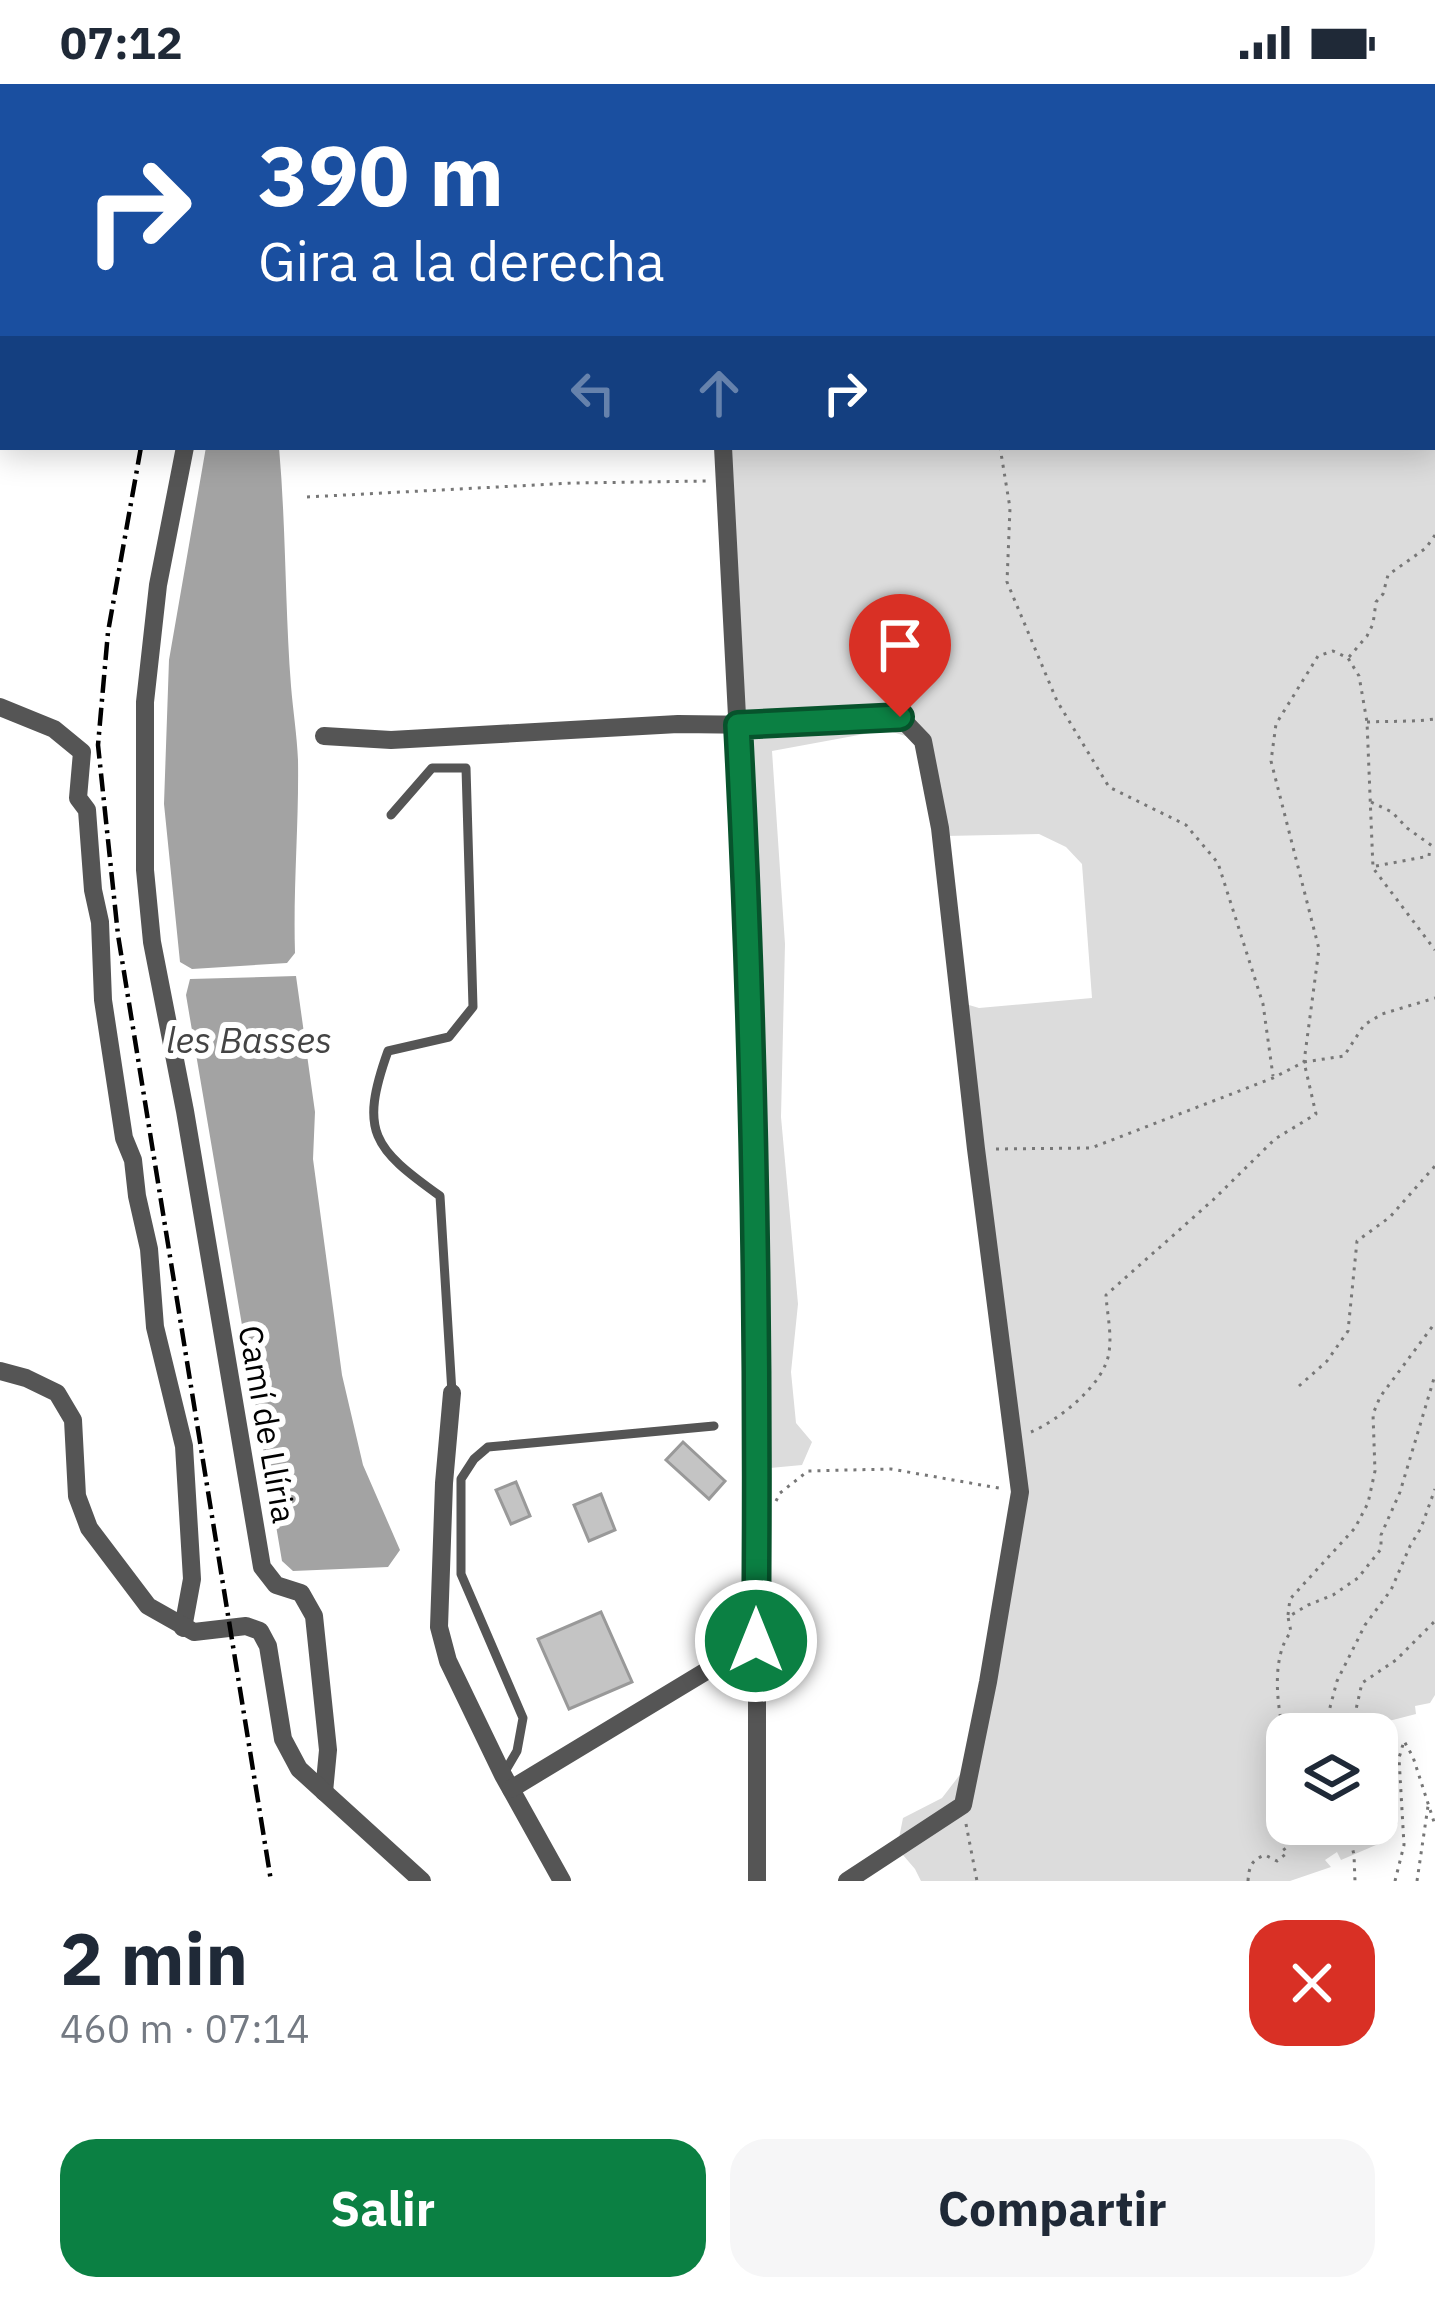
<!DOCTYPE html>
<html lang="es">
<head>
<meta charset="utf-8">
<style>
  :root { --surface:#fff; --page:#f6f6f7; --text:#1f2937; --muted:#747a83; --accent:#0b8043 }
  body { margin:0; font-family:"IBM Plex Sans",sans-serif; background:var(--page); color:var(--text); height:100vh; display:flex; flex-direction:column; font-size:45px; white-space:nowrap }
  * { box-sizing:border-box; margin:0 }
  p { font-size:39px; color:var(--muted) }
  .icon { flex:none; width:66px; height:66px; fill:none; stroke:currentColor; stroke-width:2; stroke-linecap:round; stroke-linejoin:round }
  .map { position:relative; height:1797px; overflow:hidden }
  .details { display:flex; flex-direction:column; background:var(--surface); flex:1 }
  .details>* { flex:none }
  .banner { position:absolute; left:0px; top:0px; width:1437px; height:366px; box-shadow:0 6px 30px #0003; background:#1a4fa0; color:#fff; overflow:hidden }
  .buttons { position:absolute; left:1266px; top:1629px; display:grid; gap:24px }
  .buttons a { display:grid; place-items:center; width:132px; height:132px; border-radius:24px; background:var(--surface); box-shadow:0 6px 30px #0003; font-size:60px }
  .pin { position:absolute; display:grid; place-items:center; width:102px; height:102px; color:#fff; margin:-123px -51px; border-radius:50% 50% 50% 0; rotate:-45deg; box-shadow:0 0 12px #0007 }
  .pin .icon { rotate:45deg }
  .me { position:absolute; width:132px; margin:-66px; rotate:0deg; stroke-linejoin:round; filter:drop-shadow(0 0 9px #0008) }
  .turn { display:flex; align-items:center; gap:42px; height:252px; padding:0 60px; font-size:54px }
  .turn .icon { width:156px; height:156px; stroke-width:2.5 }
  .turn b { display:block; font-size:84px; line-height:102px }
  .lanes { display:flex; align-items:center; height:114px; padding:0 60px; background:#0003; justify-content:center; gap:60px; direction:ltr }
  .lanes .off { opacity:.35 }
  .round { display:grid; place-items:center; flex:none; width:126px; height:126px; border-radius:36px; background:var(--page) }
  .head { display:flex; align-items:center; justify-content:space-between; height:204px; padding:0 60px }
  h1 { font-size:72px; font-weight:800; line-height:90px }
  .action { display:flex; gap:24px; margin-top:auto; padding:24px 60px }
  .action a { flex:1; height:138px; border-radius:36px; background:var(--accent); color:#fff; font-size:48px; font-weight:800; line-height:138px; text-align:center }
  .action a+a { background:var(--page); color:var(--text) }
  .status { display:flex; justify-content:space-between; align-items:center; height:84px; padding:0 60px; background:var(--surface); direction:ltr }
  .status svg { height:33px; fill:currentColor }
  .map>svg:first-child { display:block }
  .green { fill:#dcdcdc; fill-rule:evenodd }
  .water { fill:#a3a3a3 }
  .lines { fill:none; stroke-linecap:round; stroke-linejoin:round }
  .canal { stroke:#a3a3a3; stroke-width:16 }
  .building { fill:#c4c4c4; stroke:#999; stroke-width:3 }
  .path { stroke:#777; stroke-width:3; stroke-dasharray:3 6; stroke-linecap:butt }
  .lane { stroke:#555; stroke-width:9 }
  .street { stroke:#555; stroke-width:18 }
  .rail { stroke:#000; stroke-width:4.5; stroke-dasharray:18 6 3 6; stroke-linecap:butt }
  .route-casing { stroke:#07532c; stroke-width:30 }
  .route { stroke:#0b8043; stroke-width:21 }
  .labels { text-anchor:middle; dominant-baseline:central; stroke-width:12; stroke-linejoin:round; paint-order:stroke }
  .street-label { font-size:33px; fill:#000; stroke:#fff }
  .water-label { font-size:36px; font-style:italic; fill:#444; stroke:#fff }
</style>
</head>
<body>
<div class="status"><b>07:12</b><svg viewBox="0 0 49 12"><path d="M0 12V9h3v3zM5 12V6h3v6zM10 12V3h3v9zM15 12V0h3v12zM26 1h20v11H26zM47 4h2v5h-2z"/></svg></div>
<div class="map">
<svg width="1435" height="1797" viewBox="0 0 1435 1797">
  <rect width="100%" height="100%" fill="#fff"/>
  <path class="green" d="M1435,52v1559l-5,8 -15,3 1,8 -35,9 17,101 -11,3 3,12 -49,21 -4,-8 -12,8 6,7 -41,14h-369l-6,-12 -18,-21 6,-30 39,-20 30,-39 48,-267 -61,-490 20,6 113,-10 -10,-134 -16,-17 -27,-13 -94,2 -23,-95 -36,-11 -114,21 13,193 -4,173 17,187 -7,68 5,51 16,19 -10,23 -32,3 1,-79 -48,-942h711zM1287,1650h90v90h-90z"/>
  <g class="water">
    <path d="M206,363h73c7,80 6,160 12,239 2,25 6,49 7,74 1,64 -5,128 -3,193l-8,10 -95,6 -12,-7 -16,-158 5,-144z"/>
    <path d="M296,892l19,136 -2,47 29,216 21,90 37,85 -12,17 -95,4 -11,-10 -96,-566 4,-16z"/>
  </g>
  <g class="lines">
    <g class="canal">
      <path d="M15,3l1,-3"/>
      <path d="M0,56l3,-10"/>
    </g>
  </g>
  <g class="building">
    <path d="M683,1358l42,39 -16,18 -43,-39z"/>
    <path d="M516,1398l14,34 -19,8 -15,-34z"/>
    <path d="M601,1410l14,36 -26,11 -15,-36z"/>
    <path d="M601,1528l31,70 -63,27 -31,-70z"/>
  </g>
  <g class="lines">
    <g class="path">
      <path d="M32,3l1,-3"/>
      <path d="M0,98l3,-9"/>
      <path d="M1000,363l10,61 -3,74 50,119 52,86 77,38 32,38 45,141 10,72"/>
      <path d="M307,413l266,-14 137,-2"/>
      <path d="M1349,573l18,-21 6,-12 3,-22 7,-8 5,-19 38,-27 9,-13"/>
      <path d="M1367,638c23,-1 45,0 68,-3"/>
      <path d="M1371,718l21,10 15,16 28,20"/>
      <path d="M1376,782l53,-10 1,-8"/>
      <path d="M996,1065l95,-1 182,-70 31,-16 15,-113 -48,-188 5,-37 42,-68 15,-5 15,7 11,18 8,46 6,146 62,82"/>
      <path d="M1299,1302l28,-25 21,-30 9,-90 33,-24 45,-51"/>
      <path d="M1031,1348c28,-12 74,-48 78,-80 3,-18 -2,-39 -3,-57l107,-95 62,-61 41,-25 -12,-52 40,-6 20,-31 18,-11 53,-16"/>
      <path d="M776,1417l4,-8 28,-22 83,-2 113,20"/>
      <path d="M1288,1531l2,-16 65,-71 13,-25 7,-32 -2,-57 7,-17 55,-74"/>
      <path d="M1323,1650l14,-53 28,-56 26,-35 19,-44 11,-18 14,-39"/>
      <path d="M1354,1650l-2,-7 10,-44 34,-23 39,-39"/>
      <path d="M1287,1659c-10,-30 -17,-86 4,-111l-3,-15 20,-12 25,-10 25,-17 23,-29v-14l19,-43 35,-117"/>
      <path d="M966,1740l11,57"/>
      <path d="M1347,1740l7,31 1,26"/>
      <path d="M1248,1797c1,-14 3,-21 17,-26l12,6 10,-8 -5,-7 5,-27"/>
      <path d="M1395,1797l9,-36 -5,-87 5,-17 9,16 22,68"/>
      <path d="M1417,1797l11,-75"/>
    </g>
    <g class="lane">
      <path d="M391,731l41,-47h34l7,239 -24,30 -61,14c-29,81 -15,97 52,145l12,197"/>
      <path d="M503,1691l14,-24 6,-33 -62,-144v-95l13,-20 14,-12 226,-21"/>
    </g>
    <g class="street">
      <path d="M267,0v3"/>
      <path d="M925,0l8,3"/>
      <path d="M1096,0v3"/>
      <path d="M838,3l4,-3"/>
      <path d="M951,3l2,-3"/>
      <path d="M1064,3l7,-3"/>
      <path d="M1225,3l16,-3"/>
      <path d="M1320,3v-3"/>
      <path d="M185,363l-27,138 -13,117v168l7,72 33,169 77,456 14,18 25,8 13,23 14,134 -4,42"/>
      <path d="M723,363l26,500 8,368v566"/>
      <path d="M0,623l54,22 28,23 -4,46 9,12 6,80 7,32 3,78 21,138 9,22 4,36 12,53 6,78 29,119 8,133 -9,49"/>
      <path d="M324,652l67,4 287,-16 83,1 139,-8 23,24 17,87 36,321 44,343 -32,190 -25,123 -116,76"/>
      <path d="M0,1287l26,7 31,15 16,27 4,76 12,32 59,78 46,26 52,-6 14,5 8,15 15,93 16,30 123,112"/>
      <path d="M452,1309l-8,90 -5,144 9,34 55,114 59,106"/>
      <path d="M511,1705l245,-148"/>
    </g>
    <g class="rail">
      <path d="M214,3l1,-3"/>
      <path d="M141,363l-33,185 -10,113 20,190 153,946"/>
    </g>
  </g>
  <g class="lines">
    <g class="route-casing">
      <path id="route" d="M756,1557c3,-306 -2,-611 -18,-916l162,-8"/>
    </g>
    <use href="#route" class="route"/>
  </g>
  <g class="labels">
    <g class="street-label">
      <text transform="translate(268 1340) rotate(80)">Camí de Llíria</text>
    </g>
    <g class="water-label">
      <text x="249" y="955">les Basses</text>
    </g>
  </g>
</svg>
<div class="buttons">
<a><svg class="icon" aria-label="layers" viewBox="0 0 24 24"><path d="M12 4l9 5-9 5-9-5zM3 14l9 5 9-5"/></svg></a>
</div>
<div class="pin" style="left:900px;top:633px;background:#d93025"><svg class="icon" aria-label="arrive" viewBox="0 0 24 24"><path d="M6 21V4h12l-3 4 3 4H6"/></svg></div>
<svg class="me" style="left:756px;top:1557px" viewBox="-20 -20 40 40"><circle r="17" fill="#0b8043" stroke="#fff" stroke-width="3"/><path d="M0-11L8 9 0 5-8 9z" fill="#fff"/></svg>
<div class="banner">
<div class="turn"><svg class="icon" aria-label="right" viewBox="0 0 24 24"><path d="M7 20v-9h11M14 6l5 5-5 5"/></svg><div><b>390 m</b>Gira a la derecha</div></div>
<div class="lanes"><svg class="icon off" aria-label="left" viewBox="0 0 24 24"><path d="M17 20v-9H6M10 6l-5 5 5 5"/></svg><svg class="icon off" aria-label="ahead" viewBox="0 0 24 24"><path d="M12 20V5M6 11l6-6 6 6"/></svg><svg class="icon" aria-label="right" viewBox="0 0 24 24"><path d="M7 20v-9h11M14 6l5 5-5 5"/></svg></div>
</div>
</div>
<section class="details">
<div class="head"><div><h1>2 min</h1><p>460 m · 07:14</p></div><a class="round" style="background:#d93025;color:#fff"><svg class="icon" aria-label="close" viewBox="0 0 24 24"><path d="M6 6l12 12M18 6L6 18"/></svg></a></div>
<div class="action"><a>Salir</a><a>Compartir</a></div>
</section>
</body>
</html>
